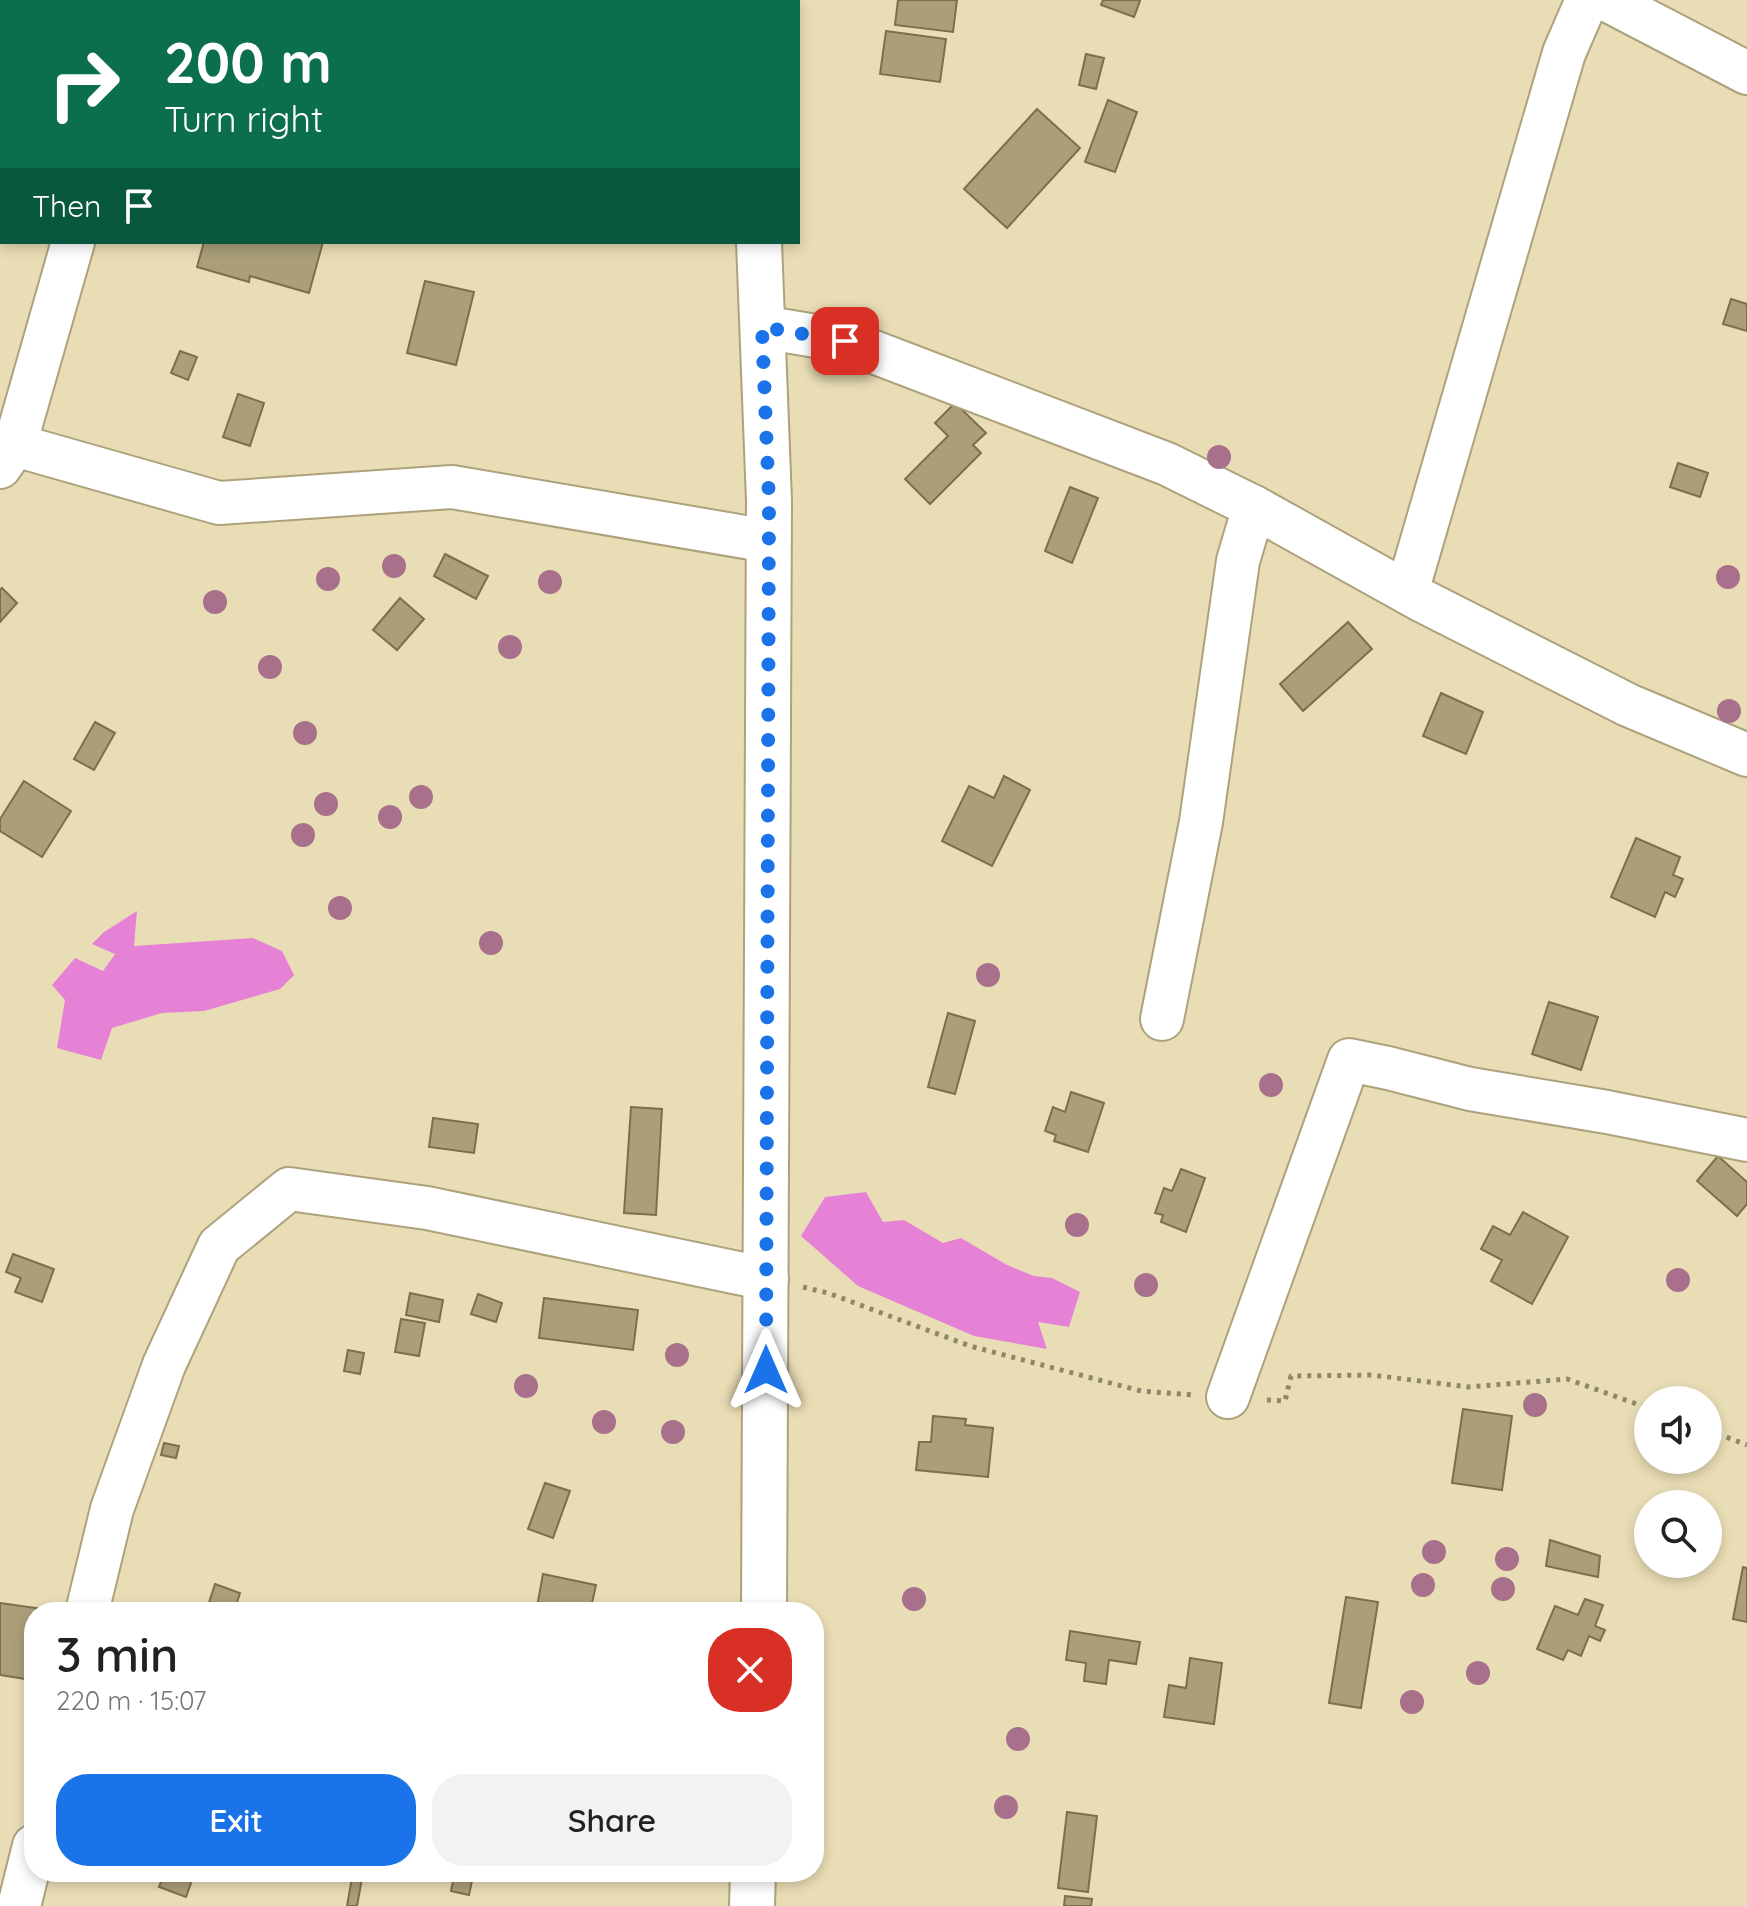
<!DOCTYPE html>
<html lang="en">
<head>
<meta charset="utf-8">
<style>
  :root { --surface:#fff; --page:#f2f2f2; --text:#222; --muted:#767676; --accent:#1a73e8 }
  body { margin:0; font-family:Quicksand,sans-serif; background:var(--page); color:var(--text); height:100vh; display:flex; flex-direction:column; font-size:30px; white-space:nowrap }
  * { box-sizing:border-box; margin:0 }
  p { font-size:26px; color:var(--muted) }
  .icon { flex:none; width:44px; height:44px; fill:none; stroke:currentColor; stroke-width:2; stroke-linecap:round; stroke-linejoin:round }
  .map { position:relative; flex:1; overflow:hidden }
  .details { position:absolute; left:24px; top:1602px; width:800px; height:280px; display:flex; flex-direction:column; background:var(--surface); border-radius:32px; box-shadow:0 4px 12px #0003 }
  .details>* { flex:none }
  .top-card { position:absolute; left:0px; top:0px; width:800px; height:244px; box-shadow:0 4px 12px #0003; background:#0b6e4f; color:#fff; overflow:hidden }
  .controls { position:absolute; left:1634px; top:1386px; display:grid; gap:16px }
  .controls a { display:grid; place-items:center; width:88px; height:88px; border-radius:50%; background:var(--surface); box-shadow:0 4px 12px #0003; font-size:40px }
  .pin { position:absolute; display:grid; place-items:center; width:68px; height:68px; color:#fff; margin:-34px; border-radius:16px; box-shadow:0 4px 12px #0006 }
  .me { position:absolute; width:88px; margin:-44px; rotate:0deg; stroke-linejoin:round; filter:drop-shadow(0 0 6px #0008) }
  .turn { display:flex; align-items:center; gap:28px; height:168px; padding:0 32px; font-size:36px }
  .turn .icon { width:104px; height:104px; stroke-width:2.5 }
  .turn b { display:block; font-size:56px; line-height:68px }
  .then { display:flex; align-items:center; height:76px; padding:0 32px; background:#0003; gap:16px; font-size:30px }
  .round { display:grid; place-items:center; flex:none; width:84px; height:84px; border-radius:32px; background:var(--page) }
  .head { display:flex; align-items:center; justify-content:space-between; height:136px; padding:0 32px }
  h1 { font-size:48px; font-weight:600; line-height:60px }
  .button { display:flex; gap:16px; margin-top:auto; padding:16px 32px }
  .button a { flex:1; height:92px; border-radius:32px; background:var(--accent); color:#fff; font-size:32px; font-weight:600; line-height:92px; text-align:center }
  .button a+a { background:var(--page); color:var(--text) }
  .map>svg:first-child { display:block }
  .green { fill:#e682d6 }
  .building { fill:#ab9f7a; stroke:#7b704c; stroke-width:2 }
  .lines { fill:none; stroke-linecap:round; stroke-linejoin:round }
  .minor-casing { stroke:#aea27c; stroke-width:46 }
  .major-casing { stroke:#aea27c; stroke-width:48 }
  .path { stroke:#8f876a; stroke-width:5; stroke-dasharray:4 6; stroke-linecap:butt }
  .minor { stroke:#fff; stroke-width:42 }
  .major { stroke:#fff; stroke-width:44 }
  .tree { fill:#a8708b }
  .route { stroke:#1a73e8; stroke-width:14; stroke-dasharray:0 25.2 }
</style>
</head>
<body>
<div class="map">
<svg width="1747" height="1906" viewBox="0 0 1747 1906">
  <rect width="100%" height="100%" fill="#e9ddb5"/>
  <g class="green">
    <path d="M137,911l-3,35 119,-8 29,13 12,24 -14,14 -76,22 -42,2 -50,15 -11,32 -44,-12 8,-48 -13,-15 23,-27 28,13 12,-17 -23,-10 12,-12z"/>
    <path d="M866,1192l17,30 21,-2 39,23 18,-5 46,27 27,11 18,2 28,14 -11,35 -31,-5 9,27 -73,-13 -116,-50 -57,-50 24,-39z"/>
  </g>
  <g class="building">
    <path d="M0,0h34l-32,2 -2,69z"/>
    <path d="M438,0h41l-41,2z"/>
    <path d="M898,0h59l-4,32 -58,-7z"/>
    <path d="M1103,0h35l2,1 -6,16 -33,-12z"/>
    <path d="M886,31l60,8 -6,43 -60,-8z"/>
    <path d="M1086,54l18,4 -8,31 -17,-4z"/>
    <path d="M1108,100l29,12 -22,60 -30,-10z"/>
    <path d="M1037,109l43,39 -73,80 -43,-39z"/>
    <path d="M204,242h119l-14,51 -59,-17 -1,6 -52,-15z"/>
    <path d="M425,281l49,11 -18,73 -49,-12z"/>
    <path d="M1731,299l16,5v27l-24,-7z"/>
    <path d="M180,351l17,6 -9,23 -17,-7z"/>
    <path d="M238,394l26,9 -14,43 -27,-9z"/>
    <path d="M955,403l31,30 -13,12 8,8 -51,51 -25,-25 43,-43 -13,-13z"/>
    <path d="M1678,463l30,10 -8,24 -30,-10z"/>
    <path d="M1070,487l28,11 -26,65 -27,-12z"/>
    <path d="M445,554l43,22 -12,23 -42,-23z"/>
    <path d="M2,588l15,15 -17,19v-32z"/>
    <path d="M400,598l24,21 -27,31 -24,-20z"/>
    <path d="M1348,622l24,27 -69,62 -23,-27z"/>
    <path d="M1441,693l42,19 -17,42 -43,-18z"/>
    <path d="M95,722l20,11 -21,37 -20,-11z"/>
    <path d="M1004,776l26,14 -38,76 -50,-25 27,-55 25,12z"/>
    <path d="M24,781l47,30 -29,46 -42,-26v-12z"/>
    <path d="M1636,838l44,19 -7,18 10,4 -8,18 -10,-5 -10,25 -44,-20z"/>
    <path d="M1549,1002l49,15 -17,53 -49,-16z"/>
    <path d="M948,1013l27,8 -20,73 -27,-7z"/>
    <path d="M1071,1092l33,11 -16,49 -34,-11 2,-6 -11,-4 8,-24 12,5z"/>
    <path d="M631,1107l31,2 -6,106 -32,-2z"/>
    <path d="M433,1118l45,6 -4,29 -45,-6z"/>
    <path d="M1718,1156l29,26v22l-10,12 -40,-35z"/>
    <path d="M1181,1169l24,9 -19,54 -25,-10 2,-7 -8,-2 9,-25 8,3z"/>
    <path d="M1523,1212l45,25 -36,67 -41,-23 11,-21 -21,-11 12,-23 17,9z"/>
    <path d="M13,1254l41,15 -12,33 -27,-10 6,-14 -15,-6z"/>
    <path d="M410,1293l33,7 -4,22 -33,-7z"/>
    <path d="M478,1294l24,9 -6,19 -25,-8z"/>
    <path d="M544,1298l94,12 -5,40 -94,-12z"/>
    <path d="M401,1319l24,4 -6,33 -24,-4z"/>
    <path d="M348,1350l16,3 -4,21 -16,-3z"/>
    <path d="M1463,1409l49,7 -10,74 -50,-7z"/>
    <path d="M933,1416l33,3 -1,6 28,3 -5,49 -72,-7 3,-28h12z"/>
    <path d="M164,1443l15,3 -3,12 -15,-3z"/>
    <path d="M545,1483l25,8 -17,47 -25,-9z"/>
    <path d="M1550,1540l50,16 -2,21 -52,-11z"/>
    <path d="M1743,1567l4,1v54l-14,-3z"/>
    <path d="M543,1574l53,11 -6,27h-54z"/>
    <path d="M215,1584l25,9 -6,19h-28z"/>
    <path d="M1346,1597l32,5 -17,106 -32,-5z"/>
    <path d="M1585,1599l18,6 -8,21 10,4 -5,11 -11,-5 -8,20 -13,-6 -5,10 -26,-11 18,-43 23,9z"/>
    <path d="M0,1603l43,6 -1,3h-8l-2,68 -32,-5z"/>
    <path d="M1070,1631l70,11 -4,22 -27,-4 -3,24 -22,-3 2,-18 -20,-3z"/>
    <path d="M1190,1658l32,5 -8,61 -50,-7 5,-32 17,3z"/>
    <path d="M1067,1812l30,4 -9,76 -30,-4z"/>
    <path d="M165,1872h30l-9,25 -27,-10z"/>
    <path d="M353,1872l10,1 -6,33h-10z"/>
    <path d="M455,1872l18,4 -4,19 -18,-4z"/>
    <path d="M1065,1896l27,3 -1,7h-27z"/>
  </g>
  <g class="lines">
    <g class="minor-casing">
      <g id="minor">
        <path d="M1607,0l140,73"/>
        <path d="M141,2l1,-2"/>
        <path d="M762,327l83,14 322,123 87,43 165,92 209,106 119,50"/>
        <path d="M15,445l204,58 233,-16 316,54"/>
        <path d="M0,467l15,-22 58,-203"/>
        <path d="M1407,592l157,-539 23,-53"/>
        <path d="M1162,1019l39,-197 37,-261 16,-54"/>
        <path d="M1228,1397l121,-337 39,8 82,21 137,23 140,28"/>
        <path d="M87,1612l25,-103 52,-144 55,-119 70,-57 138,19 340,71"/>
        <path d="M19,1906l15,-60"/>
      </g>
    </g>
    <g class="major-casing">
      <g id="major">
        <path d="M749,0v2"/>
        <path d="M759,242l10,259 -5,1111"/>
        <path d="M752,1906l1,-34"/>
      </g>
    </g>
    <g class="path">
      <path d="M306,0l1,2"/>
      <path d="M803,1287l25,6 142,53 171,45 52,4"/>
      <path d="M1267,1400l18,1 6,-25 81,-1 96,12 99,-8 81,29"/>
      <path d="M1708,1430l39,15"/>
    </g>
    <use href="#minor" class="minor"/>
    <use href="#major" class="major"/>
  </g>
  <g class="tree">
    <circle cx="1219" cy="457" r="12"/>
    <circle cx="394" cy="566" r="12"/>
    <circle cx="1728" cy="577" r="12"/>
    <circle cx="328" cy="579" r="12"/>
    <circle cx="550" cy="582" r="12"/>
    <circle cx="215" cy="602" r="12"/>
    <circle cx="510" cy="647" r="12"/>
    <circle cx="270" cy="667" r="12"/>
    <circle cx="1729" cy="711" r="12"/>
    <circle cx="305" cy="733" r="12"/>
    <circle cx="421" cy="797" r="12"/>
    <circle cx="326" cy="804" r="12"/>
    <circle cx="390" cy="817" r="12"/>
    <circle cx="303" cy="835" r="12"/>
    <circle cx="340" cy="908" r="12"/>
    <circle cx="491" cy="943" r="12"/>
    <circle cx="988" cy="975" r="12"/>
    <circle cx="1271" cy="1085" r="12"/>
    <circle cx="1077" cy="1225" r="12"/>
    <circle cx="1678" cy="1280" r="12"/>
    <circle cx="1146" cy="1285" r="12"/>
    <circle cx="677" cy="1355" r="12"/>
    <circle cx="526" cy="1386" r="12"/>
    <circle cx="1535" cy="1405" r="12"/>
    <circle cx="604" cy="1422" r="12"/>
    <circle cx="673" cy="1432" r="12"/>
    <circle cx="1434" cy="1552" r="12"/>
    <circle cx="1507" cy="1559" r="12"/>
    <circle cx="1423" cy="1585" r="12"/>
    <circle cx="1503" cy="1589" r="12"/>
    <circle cx="914" cy="1599" r="12"/>
    <circle cx="1478" cy="1673" r="12"/>
    <circle cx="1412" cy="1702" r="12"/>
    <circle cx="1018" cy="1739" r="12"/>
    <circle cx="1006" cy="1807" r="12"/>
  </g>
  <g class="lines">
    <path class="route" d="M766,1370l3,-869 -7,-174 83,14"/>
  </g>
</svg>
<div class="controls">
<a><svg class="icon" aria-label="sound" viewBox="0 0 24 24"><path d="M4 9h4l5-4v14l-5-4H4zM17 9q2 3 0 6"/></svg></a>
<a><svg class="icon" aria-label="search" viewBox="0 0 24 24"><circle cx="10" cy="10" r="6"/><path d="M15 15l6 6"/></svg></a>
</div>
<div class="pin" style="left:845px;top:341px;background:#d93025"><svg class="icon" aria-label="arrive" viewBox="0 0 24 24"><path d="M6 21V4h12l-3 4 3 4H6"/></svg></div>
<svg class="me" style="left:766px;top:1370px" viewBox="-20 -20 40 40"><path d="M0-17L14 15 0 8-14 15z" fill="#1a73e8" stroke="#fff" stroke-width="4"/></svg>
<div class="top-card">
<div class="turn"><svg class="icon" aria-label="right" viewBox="0 0 24 24"><path d="M7 20v-9h11M14 6l5 5-5 5"/></svg><div><b>200 m</b>Turn right</div></div>
<div class="then">Then<svg class="icon" aria-label="arrive" viewBox="0 0 24 24"><path d="M6 21V4h12l-3 4 3 4H6"/></svg></div>
</div>
<section class="details">
<div class="head"><div><h1>3 min</h1><p>220 m · 15:07</p></div><a class="round" style="background:#d93025;color:#fff"><svg class="icon" aria-label="close" viewBox="0 0 24 24"><path d="M6 6l12 12M18 6L6 18"/></svg></a></div>
<div class="button"><a>Exit</a><a>Share</a></div>
</section>
</div>
</body>
</html>
